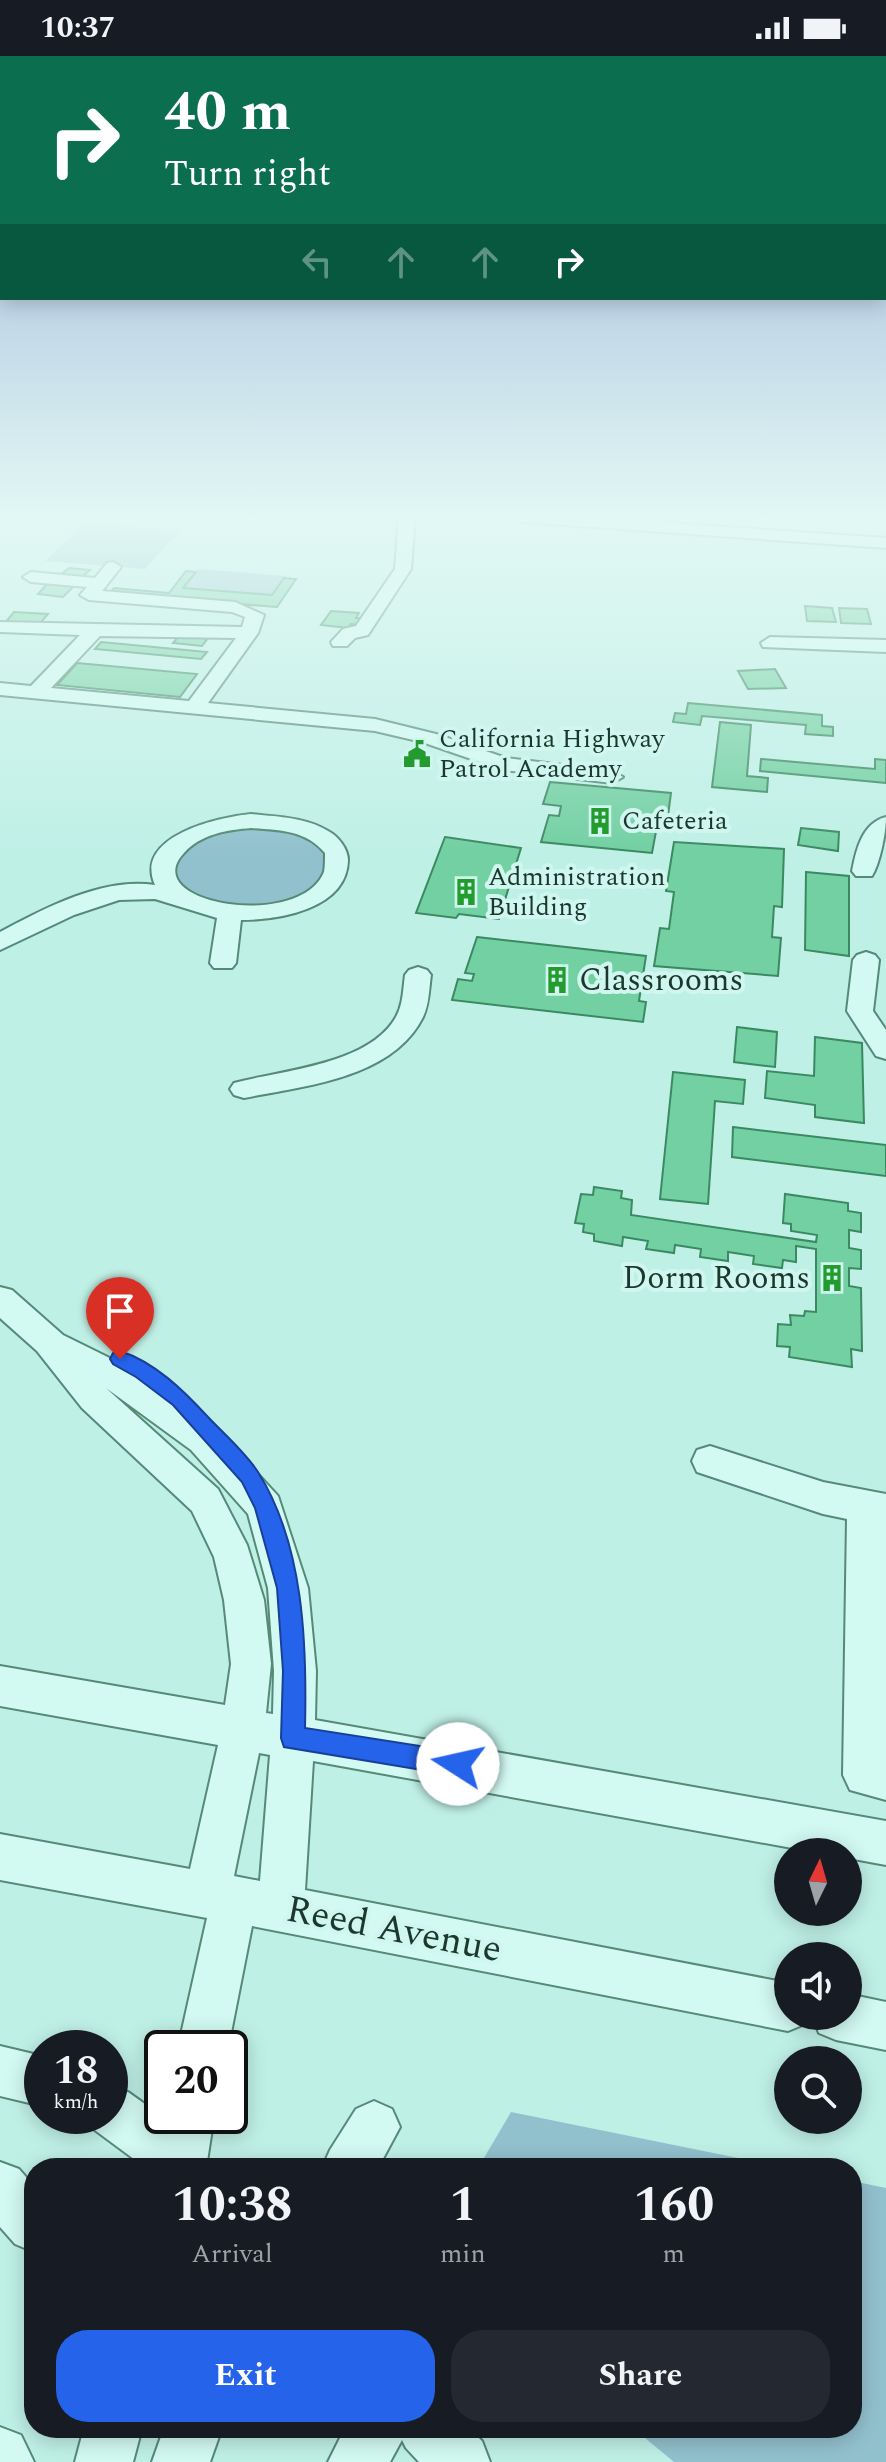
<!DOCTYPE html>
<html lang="en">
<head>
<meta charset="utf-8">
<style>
  :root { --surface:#171b24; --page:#242831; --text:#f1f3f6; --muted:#9ea1a6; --accent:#2563eb }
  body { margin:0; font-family:Spectral,serif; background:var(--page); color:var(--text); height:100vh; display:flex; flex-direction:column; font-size:30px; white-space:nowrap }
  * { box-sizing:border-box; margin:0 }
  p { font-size:26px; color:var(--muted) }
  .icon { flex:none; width:44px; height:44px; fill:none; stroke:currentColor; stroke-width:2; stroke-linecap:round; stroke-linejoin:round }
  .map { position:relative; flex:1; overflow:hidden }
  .side { position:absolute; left:24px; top:2102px; width:838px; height:280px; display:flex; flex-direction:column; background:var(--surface); border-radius:32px; box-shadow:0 4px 20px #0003 }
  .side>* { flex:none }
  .guide { position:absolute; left:0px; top:0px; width:886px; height:244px; box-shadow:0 4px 20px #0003; background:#0b6e4f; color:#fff; overflow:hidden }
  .needle { width:52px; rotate:5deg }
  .controls { position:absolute; left:774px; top:1782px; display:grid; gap:16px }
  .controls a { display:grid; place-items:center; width:88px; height:88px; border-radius:50%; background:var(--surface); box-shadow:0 4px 20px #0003; font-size:40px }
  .speed { position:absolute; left:24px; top:1974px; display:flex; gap:16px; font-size:40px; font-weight:700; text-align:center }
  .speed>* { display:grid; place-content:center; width:104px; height:104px; border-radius:50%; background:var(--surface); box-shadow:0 4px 20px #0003; line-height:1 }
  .speed small { font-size:20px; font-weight:400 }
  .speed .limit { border:4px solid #111; border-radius:12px; background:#fff; color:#111 }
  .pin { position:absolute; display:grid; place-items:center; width:68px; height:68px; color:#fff; margin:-82px -34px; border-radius:50% 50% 50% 0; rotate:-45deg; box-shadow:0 0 8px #0007 }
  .pin .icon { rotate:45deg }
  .me { position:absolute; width:88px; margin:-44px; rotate:280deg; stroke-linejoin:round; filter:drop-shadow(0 0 6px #0008) }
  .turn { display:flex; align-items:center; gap:28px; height:168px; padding:0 32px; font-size:36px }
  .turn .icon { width:104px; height:104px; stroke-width:2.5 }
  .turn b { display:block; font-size:56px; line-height:68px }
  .lanes { display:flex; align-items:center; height:76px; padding:0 32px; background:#0003; justify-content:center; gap:40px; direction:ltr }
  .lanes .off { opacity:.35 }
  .eta { display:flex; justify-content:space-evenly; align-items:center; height:136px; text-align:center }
  .eta b { font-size:48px; font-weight:700; line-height:56px }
  .cta { display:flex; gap:16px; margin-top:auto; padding:16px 32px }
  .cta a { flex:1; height:92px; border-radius:32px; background:var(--accent); color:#fff; font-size:32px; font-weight:700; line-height:92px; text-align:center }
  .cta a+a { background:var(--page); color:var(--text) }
  .status { display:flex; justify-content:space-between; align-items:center; height:56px; padding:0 40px; background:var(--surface); direction:ltr }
  .status svg { height:22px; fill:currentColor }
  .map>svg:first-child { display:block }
  .green { fill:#92c1ce }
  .building { fill:#73d0a3; stroke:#3b8962; stroke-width:2 }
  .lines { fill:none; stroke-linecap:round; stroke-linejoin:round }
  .minor-casing { stroke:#568976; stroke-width:4 }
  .minor { fill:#d2faf2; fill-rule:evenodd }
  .route { fill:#2563eb; stroke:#184099; stroke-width:2 }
  .labels { text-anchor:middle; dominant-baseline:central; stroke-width:8; stroke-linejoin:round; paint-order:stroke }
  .far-poi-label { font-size:26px; fill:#1c382c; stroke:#cff7ef; text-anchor:start }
  .poi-label { font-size:32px; fill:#1c382c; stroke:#cff7ef; text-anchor:start }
  .near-street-label { font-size:38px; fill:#1c382c; stroke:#cff7ef }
</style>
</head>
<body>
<div class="status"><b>10:37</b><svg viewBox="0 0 49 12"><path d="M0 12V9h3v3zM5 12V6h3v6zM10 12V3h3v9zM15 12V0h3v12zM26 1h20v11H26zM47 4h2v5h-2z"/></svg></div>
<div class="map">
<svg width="886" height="2406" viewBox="0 0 886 2406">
  <rect width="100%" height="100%" fill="#bff0e6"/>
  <g class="green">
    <path d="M85,467l95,7 -35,39 -100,-8z"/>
    <path d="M198,513l88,7 -14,19 -89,-7z"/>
    <path d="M272,771l38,11 16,14 1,21c-30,34 -82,43 -123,26 -7,-3 -17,-6 -22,-11 -7,-8 -9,-19 -3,-27 21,-32 58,-33 93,-34z"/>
    <path d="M511,2056l277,56h-310z"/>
    <path d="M852,2125l34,7v274h-212l-41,-34h219z"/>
  </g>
  <g class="building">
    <path d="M69,512l21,2 -8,7 -22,-2z"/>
    <path d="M186,515l10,1 -13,16 89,7 12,-17 12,1 -19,28 -168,-13 5,-6 55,5z"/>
    <path d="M47,528l27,2 -11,11 -25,-3z"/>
    <path d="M805,550l27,2 4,14 -29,-1z"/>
    <path d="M839,552l28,1 4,15 -30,-1z"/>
    <path d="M331,555l28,2 -3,5h9l-5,7 -9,-1 -3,4 -27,-3z"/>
    <path d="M14,556l34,2 -11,13 -34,-2z"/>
    <path d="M179,580l29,2 -6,8 -29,-3z"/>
    <path d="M101,586l106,10 -6,7 -106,-10z"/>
    <path d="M77,607l120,11 -17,23 -123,-12z"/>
    <path d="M775,613l11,19 -38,1 -10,-18z"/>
    <path d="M688,647l134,12v11l11,1v9l-28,-2 1,-9 -104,-9 -2,9 -27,-3 2,-9 11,1z"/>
    <path d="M720,666l31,3 -4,51 21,2 -1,14 -55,-5z"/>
    <path d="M761,703l114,10v-10l11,1v23l-126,-12z"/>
    <path d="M550,726l121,11 -3,23h-14l-2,9 5,1 -5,27 -111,-11 8,-27 10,1 2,-10 -18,-2z"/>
    <path d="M801,772l38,4 -1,19 -40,-6z"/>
    <path d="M445,781l76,11 -22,71 -40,-5 -3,4 -40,-5z"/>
    <path d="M674,786l110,7 -2,58 -8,-1 -2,31 9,1 -3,38 -124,-10 6,-38 9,1 5,-37 -8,-1z"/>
    <path d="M806,816l43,4v80l-44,-6z"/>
    <path d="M477,881l169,19 -7,45 7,1 -3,20 -191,-22 6,-21 14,2 2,-7 -9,-1z"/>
    <path d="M737,971l40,5 -2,35 -41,-5z"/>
    <path d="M815,981l47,6 2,80 -49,-6v-12l-50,-7 2,-27 47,5z"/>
    <path d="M673,1016l72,8 -2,24 -28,-3 -7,103 -48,-5z"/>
    <path d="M733,1071l153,18v31l-154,-19z"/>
    <path d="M594,1131l28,4 -1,7 11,2 -1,15 185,27 1,-7 -26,-4v-7l-8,-1 2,-29 63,9v8l13,2v19l-12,-2v18l12,2v19l-12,-1v18l12,2 1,63 -11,-2 1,18 -63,-10 1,-10 -13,-1 1,-22 13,1 -1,-10 14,1 1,-5 11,1v-63l-20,-3v16l-13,-2 -1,8 -29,-4 1,-8 -26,-4v9l-28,-4 1,-8 -26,-4 -1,8 -28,-4 2,-8 -25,-4 -1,9 -28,-5v-7l-11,-2 1,-8 -9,-1 6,-29 12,1z"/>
  </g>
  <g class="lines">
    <g class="minor-casing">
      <g id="minor">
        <path d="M399,460h16l-4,53 -43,66 -13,3 -8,8h-14l-2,-4 12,-13 13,-3 39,-57z"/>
        <path d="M499,460h68l319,22v10l-379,-27z"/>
        <path d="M113,506l8,5 -19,24 133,11 29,13 -6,18 -50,70 167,16 61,15 70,24 106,13 11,6 -11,6 -109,-13 -81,-28 -47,-11 -375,-36v-12l31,3 49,-51 -80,-3v-10l242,5 3,-10 -13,-5 -143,-12 -9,-5 7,-8 -56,-5 -8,-5 8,-5 64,6 12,-15zM100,580l136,2 -47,63 -138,-13z"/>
        <path d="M770,581l116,3v12l-123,-5 -2,-4z"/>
        <path d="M251,758c27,3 54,3 77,17 10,5 20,18 20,29 -1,49 -69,60 -107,60l-5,43 -4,5h-18l-4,-5 7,-45 -62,-19 -36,1 -45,15 -74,35v-18c45,-24 103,-55 155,-47 -22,-49 64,-68 96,-71zM251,772c28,2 55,2 74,25 0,6 0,14 -1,19 -24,59 -188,32 -140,-19 17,-19 43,-23 67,-25z"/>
        <path d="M886,761c0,15 -6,46 -14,59h-16l-4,-5c4,-21 10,-48 34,-54z"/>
        <path d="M866,896l9,3 4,5 -6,51 13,19v29l-10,-3 -29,-45 6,-51 4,-5z"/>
        <path d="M418,911l9,3 4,5c-2,14 -2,30 -8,42 -31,62 -120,69 -179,81l-10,-3 -4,-6 4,-6c48,-13 135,-18 162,-66 7,-12 7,-28 9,-42l4,-5z"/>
        <path d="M0,1231l12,3 51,45 71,35 83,60 61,66 30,92 8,83 -1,49 571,101v44l-38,-7v-6h-34l-501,-91 -8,129 483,93v33h21l-4,8 -17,7 -536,-105 -24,122h-50l29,-130 -207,-38v-46l190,35 28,-124 -218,-39v-40l225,39 6,-41 -7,-64 -10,-43 -22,-46 -110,-103 -45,-57 -37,-33zM106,1332l85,62 57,64 20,74 6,83 -1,43 -7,-1 5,-49 -7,-64 -17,-55 -29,-56zM259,1697l11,2 -10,126 -26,-5z"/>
        <path d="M710,1390l113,36 63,12v306l-36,-10 -7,-15 4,-256 -24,-5 -126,-42 -5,-11 5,-11z"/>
        <path d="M848,1938l38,8v48l-50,-10 -17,-7 -7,-17h36z"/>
        <path d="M0,1990l42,10v50l-42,-10z"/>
        <path d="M110,2029l18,7 35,25 51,-1 -8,52h-60l-54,-40 -5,-12h23z"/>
        <path d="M374,2045l18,8 8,18 -22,41h-56l8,-18 26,-41z"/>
        <path d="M0,2106l19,7 15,17v66l-19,-8 -15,-17z"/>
        <path d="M0,2371l21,8 13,27h-34z"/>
        <path d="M84,2372h58l-9,34h-58z"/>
        <path d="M164,2372h58l-12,34h-58z"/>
        <path d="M345,2372h123l14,13 8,21h-71l-13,-14 -4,-8 -12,22h-62z"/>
      </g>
    </g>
    <use href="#minor" class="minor"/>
  </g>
  <linearGradient id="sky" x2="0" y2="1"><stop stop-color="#96add8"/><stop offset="0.58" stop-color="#e2f8f4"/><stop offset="1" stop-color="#e2f8f4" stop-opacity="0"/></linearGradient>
  <rect width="886" height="796" fill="url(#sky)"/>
  <path class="route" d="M120,1295c35,11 64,40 88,66 16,17 37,35 50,55 46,73 49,172 47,256l153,24 9,4 4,8 -4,9 -9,3 -174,-29 -3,-9 2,-67 -6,-83 -22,-80 -13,-26 -69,-77 -37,-28 -23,-13 -3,-5 3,-6z"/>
  <defs>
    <g id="civic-bare" transform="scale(2.16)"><path d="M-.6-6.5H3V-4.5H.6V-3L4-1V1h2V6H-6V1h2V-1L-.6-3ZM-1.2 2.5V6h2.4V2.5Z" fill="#249b2e" stroke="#cff7ef" stroke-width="2.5" paint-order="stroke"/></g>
    <g id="building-bare" transform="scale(2.16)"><path d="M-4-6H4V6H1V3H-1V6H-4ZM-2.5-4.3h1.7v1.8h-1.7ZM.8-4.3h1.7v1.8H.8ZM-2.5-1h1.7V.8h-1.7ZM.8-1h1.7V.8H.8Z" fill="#249b2e" stroke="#cff7ef" stroke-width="2.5" paint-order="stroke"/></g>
  </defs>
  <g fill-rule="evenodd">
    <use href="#civic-bare" x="417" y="698"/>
    <use href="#building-bare" x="600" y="765"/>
    <use href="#building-bare" x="466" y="836"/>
    <use href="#building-bare" x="557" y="924"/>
    <use href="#building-bare" x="832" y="1222"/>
  </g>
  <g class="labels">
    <g class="far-poi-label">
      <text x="439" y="683">California Highway<tspan x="439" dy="30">Patrol Academy</tspan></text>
      <text x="622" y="765">Cafeteria</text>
      <text x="488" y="821">Administration<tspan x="488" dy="30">Building</tspan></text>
    </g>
    <g class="poi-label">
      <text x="579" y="924">Classrooms</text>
      <text x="810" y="1222" text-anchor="end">Dorm Rooms</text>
    </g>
    <g class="near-street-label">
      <text transform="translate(394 1874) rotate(11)">Reed Avenue</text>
    </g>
  </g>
</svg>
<div class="controls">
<a><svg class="needle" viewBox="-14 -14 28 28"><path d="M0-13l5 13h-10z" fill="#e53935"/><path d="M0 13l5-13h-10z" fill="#9ea1a6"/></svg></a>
<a><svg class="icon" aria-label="sound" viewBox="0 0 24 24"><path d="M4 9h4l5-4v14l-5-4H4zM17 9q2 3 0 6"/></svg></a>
<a><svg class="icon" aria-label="search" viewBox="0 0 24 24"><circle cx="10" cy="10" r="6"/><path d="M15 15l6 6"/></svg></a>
</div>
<div class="speed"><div>18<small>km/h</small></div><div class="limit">20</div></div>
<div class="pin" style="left:120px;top:1303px;background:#d93025"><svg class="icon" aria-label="arrive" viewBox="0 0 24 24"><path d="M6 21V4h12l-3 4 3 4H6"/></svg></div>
<svg class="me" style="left:458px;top:1708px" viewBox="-20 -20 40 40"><circle r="19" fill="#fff"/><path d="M0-13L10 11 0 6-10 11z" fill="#2563eb"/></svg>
<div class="guide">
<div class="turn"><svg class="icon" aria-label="right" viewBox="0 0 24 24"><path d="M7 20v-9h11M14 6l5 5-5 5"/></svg><div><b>40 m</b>Turn right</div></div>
<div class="lanes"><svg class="icon off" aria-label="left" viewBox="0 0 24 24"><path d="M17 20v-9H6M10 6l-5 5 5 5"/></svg><svg class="icon off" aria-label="ahead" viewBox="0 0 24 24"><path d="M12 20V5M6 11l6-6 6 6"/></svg><svg class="icon off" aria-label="ahead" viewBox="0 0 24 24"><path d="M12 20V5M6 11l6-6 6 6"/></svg><svg class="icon" aria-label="right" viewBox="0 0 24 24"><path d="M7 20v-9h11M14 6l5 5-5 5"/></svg></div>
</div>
<section class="side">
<div class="eta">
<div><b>10:38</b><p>Arrival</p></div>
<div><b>1</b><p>min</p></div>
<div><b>160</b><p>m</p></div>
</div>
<div class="cta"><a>Exit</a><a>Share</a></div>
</section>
</div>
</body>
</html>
